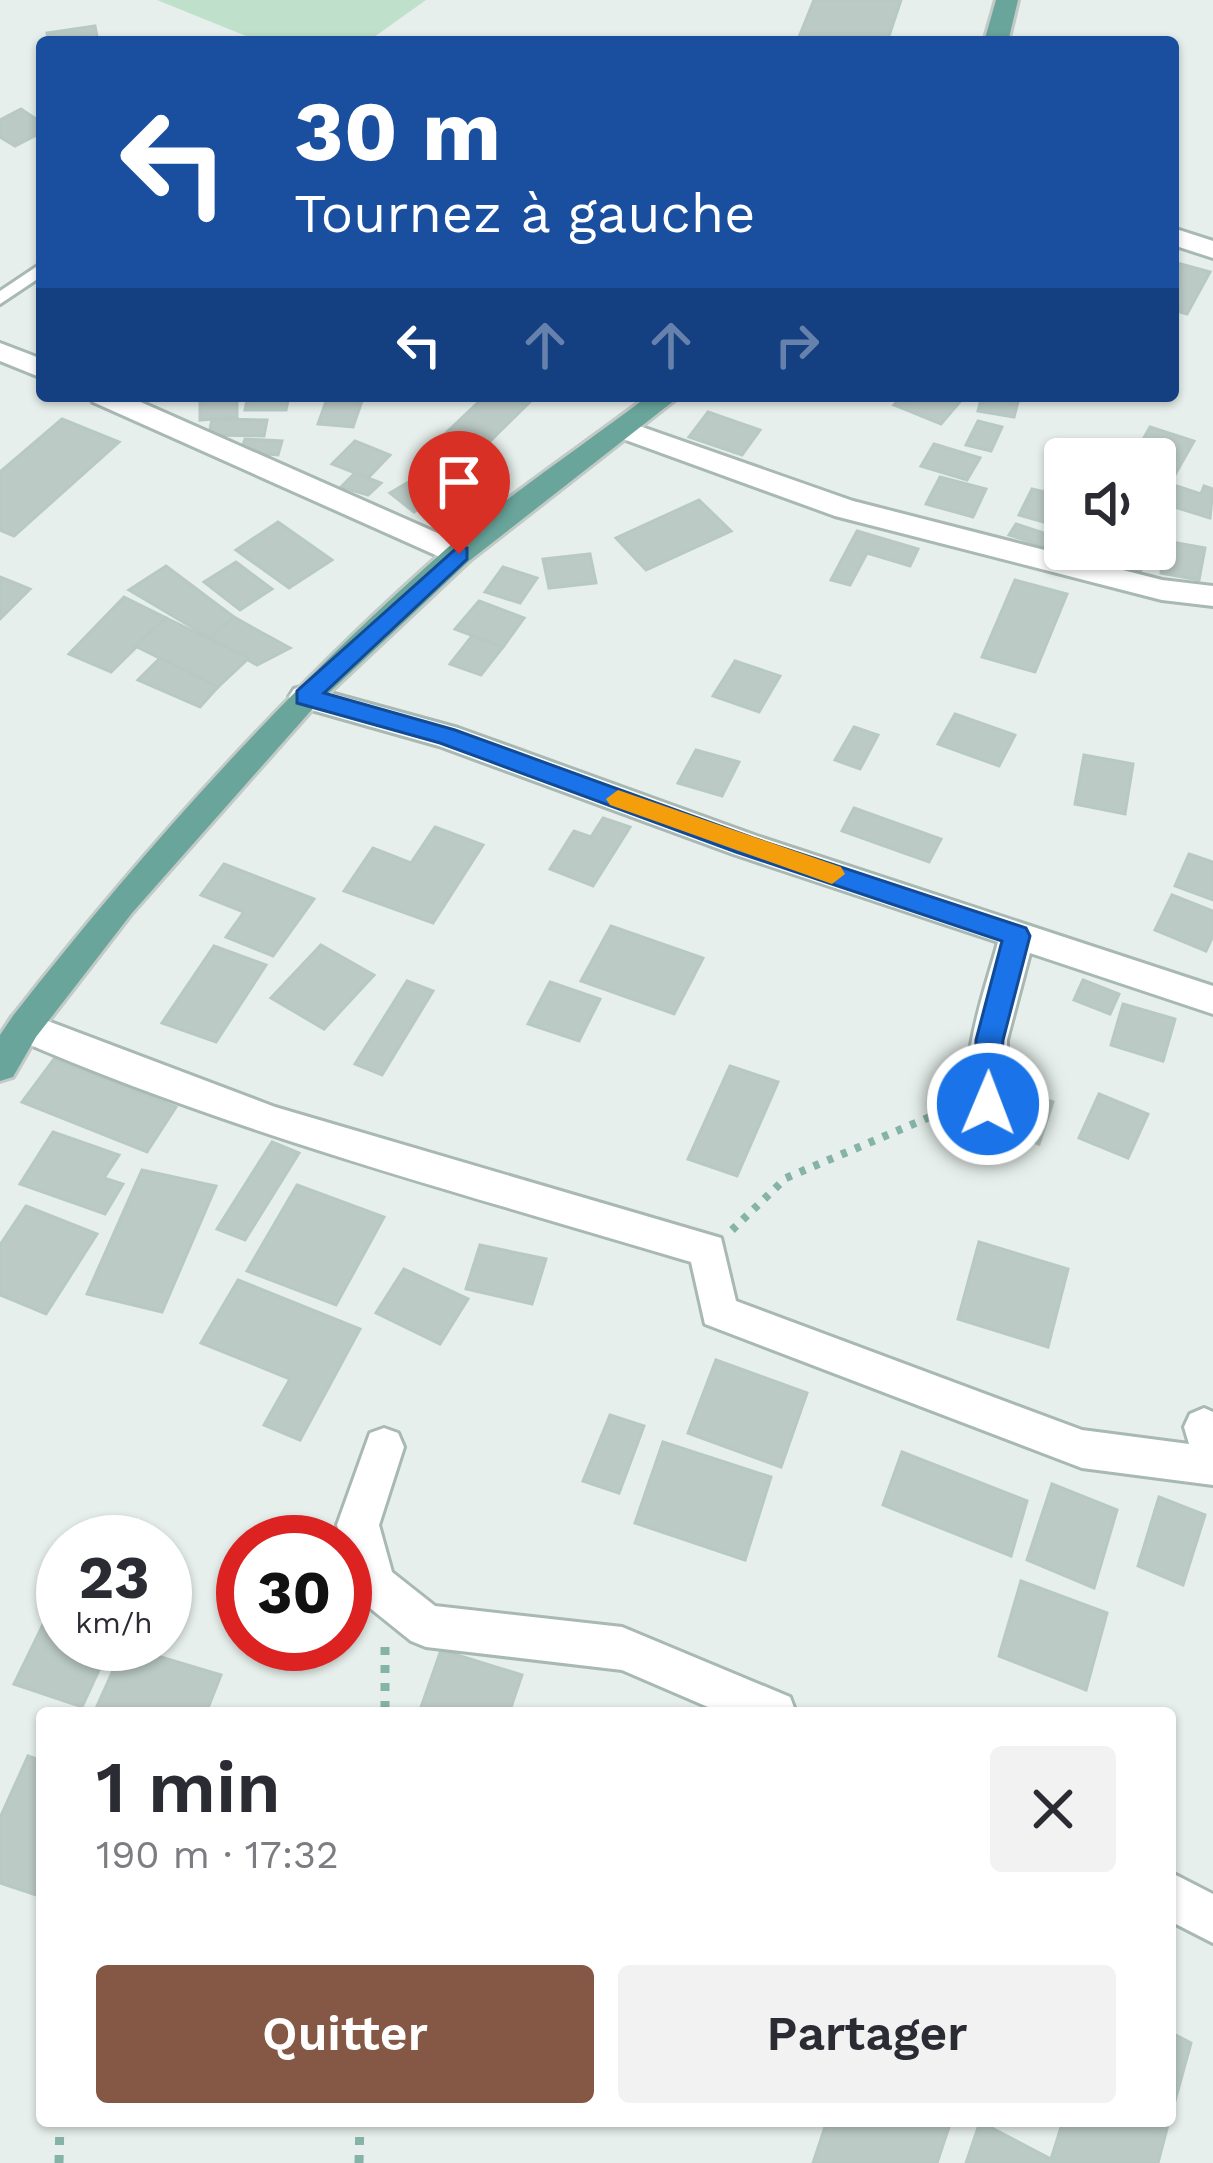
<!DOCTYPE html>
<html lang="fr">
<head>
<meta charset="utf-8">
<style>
  :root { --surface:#fff; --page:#f2f2f3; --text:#2b2b33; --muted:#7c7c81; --accent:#855846 }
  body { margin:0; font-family:"Work Sans",sans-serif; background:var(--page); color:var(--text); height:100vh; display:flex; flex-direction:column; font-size:45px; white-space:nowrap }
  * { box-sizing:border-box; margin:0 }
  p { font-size:39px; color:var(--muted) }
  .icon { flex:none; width:66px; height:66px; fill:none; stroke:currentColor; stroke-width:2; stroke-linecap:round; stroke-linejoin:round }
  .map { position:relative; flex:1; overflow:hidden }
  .drawer { position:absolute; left:36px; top:1707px; width:1140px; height:420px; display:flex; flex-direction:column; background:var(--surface); border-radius:12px; box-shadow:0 3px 9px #0004 }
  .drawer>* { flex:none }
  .guide { position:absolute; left:36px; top:36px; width:1143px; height:366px; border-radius:12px; box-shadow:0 3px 9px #0004; background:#1a4fa0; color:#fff; overflow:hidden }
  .fabs { position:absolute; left:1044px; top:438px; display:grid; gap:24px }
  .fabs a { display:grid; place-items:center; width:132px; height:132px; border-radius:12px; background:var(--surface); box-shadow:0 3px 9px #0004; font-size:60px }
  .speed { position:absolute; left:36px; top:1515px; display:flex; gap:24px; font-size:60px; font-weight:700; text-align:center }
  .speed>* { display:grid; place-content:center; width:156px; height:156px; border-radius:50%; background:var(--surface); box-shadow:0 3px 9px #0004; line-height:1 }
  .speed small { font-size:30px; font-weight:400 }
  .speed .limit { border:18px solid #d22; background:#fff; color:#111 }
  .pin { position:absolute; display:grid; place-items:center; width:102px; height:102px; color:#fff; margin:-123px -51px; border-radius:50% 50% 50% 0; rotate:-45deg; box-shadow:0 0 12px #0007 }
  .pin .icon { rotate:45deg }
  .me { position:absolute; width:132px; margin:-66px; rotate:1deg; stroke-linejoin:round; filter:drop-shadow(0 0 9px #0008) }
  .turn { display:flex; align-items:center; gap:42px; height:252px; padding:0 60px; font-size:54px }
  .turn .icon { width:156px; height:156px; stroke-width:2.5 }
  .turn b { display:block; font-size:84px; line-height:102px }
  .lanes { display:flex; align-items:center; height:114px; padding:0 60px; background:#0003; justify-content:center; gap:60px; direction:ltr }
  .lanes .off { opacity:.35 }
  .round { display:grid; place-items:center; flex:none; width:126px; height:126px; border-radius:12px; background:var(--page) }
  .overview { display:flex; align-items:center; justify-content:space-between; height:204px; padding:0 60px }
  h1 { font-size:72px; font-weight:600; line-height:90px }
  .button { display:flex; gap:24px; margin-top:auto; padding:24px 60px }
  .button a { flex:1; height:138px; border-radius:12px; background:var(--accent); color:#fff; font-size:48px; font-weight:600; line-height:138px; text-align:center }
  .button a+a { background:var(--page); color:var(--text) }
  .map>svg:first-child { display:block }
  .green { fill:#bfe0ca }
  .building { fill:#bbcac5; stroke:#b8c9c3; stroke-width:3 }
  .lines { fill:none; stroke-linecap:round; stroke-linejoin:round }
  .lane-casing { stroke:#a8b8b3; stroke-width:6 }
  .street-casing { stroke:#a8b8b3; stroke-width:6 }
  .primary-casing { stroke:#c2cac8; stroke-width:6 }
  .path-far1 { stroke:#86b3a8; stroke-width:8; stroke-dasharray:6 9; stroke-linecap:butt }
  .path { stroke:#86b3a8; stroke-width:9; stroke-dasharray:8 10; stroke-linecap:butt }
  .lane { fill:#fff; fill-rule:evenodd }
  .street { fill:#fff; fill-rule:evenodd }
  .primary { fill:#69a59b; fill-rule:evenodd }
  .route { fill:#1a73e8; stroke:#114b97; stroke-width:3 }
  .slow { fill:#f59e0b }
</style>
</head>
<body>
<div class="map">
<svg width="1213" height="2163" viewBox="0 0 1213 2163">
  <rect width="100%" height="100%" fill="#e6efeb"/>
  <path class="green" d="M157,0h269l-59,42h-106z"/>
  <g class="building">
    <path d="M814,0h87l-14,42h-90z"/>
    <path d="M95,26l3,16h-49l-2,-9z"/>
    <path d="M21,109l21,14v9l-27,14 -15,-9v-17z"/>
    <path d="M1177,263l33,9 -23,42 -14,-4z"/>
    <path d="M237,396v21l-37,3v-22z"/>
    <path d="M248,396h41l-3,14h-41z"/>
    <path d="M328,396l35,2 -10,29 -35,-3z"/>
    <path d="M485,396h51l-53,52 -37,-15z"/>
    <path d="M902,396h56l5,2 -22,26 -47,-19z"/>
    <path d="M982,396l36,6 -4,15 -36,-6z"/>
    <path d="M708,412l52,18 -18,25 -53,-18z"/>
    <path d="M62,419l57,23 -105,94 -14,-6v-58z"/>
    <path d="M212,419l55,1 -3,16 -55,-1z"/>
    <path d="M978,421l24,6 -11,24 -25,-6z"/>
    <path d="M1150,427l44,14 -22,39 -17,-6v-15h-23z"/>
    <path d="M245,439l37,2 -4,14 -37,-3z"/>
    <path d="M355,441l35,14 -22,23 -36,-14z"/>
    <path d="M934,444l46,14 -13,22 -46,-14z"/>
    <path d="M355,473l26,10 -13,12 -27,-8z"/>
    <path d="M424,473l24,19 -34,20 -24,-19z"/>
    <path d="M940,477l46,12 -13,28 -47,-13z"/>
    <path d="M1155,479l46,15 3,-8 9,3 -3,29 -55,-17z"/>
    <path d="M1055,480l10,2v46l-46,-13 13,-26 17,4z"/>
    <path d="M699,500l32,31 -85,39 -30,-32z"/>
    <path d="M278,522l54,38 -43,28 -53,-38z"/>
    <path d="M1016,524l49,16v9h11l-4,6 -63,-20z"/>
    <path d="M857,531l61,18 -8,17 -43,-13 -17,32 -19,-5z"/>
    <path d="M1166,541l39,7 -6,32 -38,-7z"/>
    <path d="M1095,549h56l-11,23 -49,-15z"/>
    <path d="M590,554l6,29 -47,5 -6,-29z"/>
    <path d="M236,562l36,27 -32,21 -36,-28z"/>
    <path d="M166,566l68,51 -24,21 -81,-48z"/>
    <path d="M503,567l34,11 -17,25 -35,-11z"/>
    <path d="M0,577l30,12 -30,30z"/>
    <path d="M1015,580l52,14 -32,78 -53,-15z"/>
    <path d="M124,597l42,21 -55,54 -42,-18z"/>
    <path d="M479,601l45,17 -21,29 -48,-18z"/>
    <path d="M234,617l23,13 33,18 -33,17 -47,-27z"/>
    <path d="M166,618l83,40 -31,29 -83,-41z"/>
    <path d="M472,636l31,11 -22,28 -31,-11z"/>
    <path d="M160,658l58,29 -18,20 -62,-27z"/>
    <path d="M735,661l45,15 -21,36 -46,-16z"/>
    <path d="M955,714l60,21 -16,31 -61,-22z"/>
    <path d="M854,727l24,8 -18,34 -25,-9z"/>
    <path d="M696,750l43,12 -17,34 -44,-13z"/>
    <path d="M1084,755l49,9 -8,50 -50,-10z"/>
    <path d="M854,808l87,31 -12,23 -87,-31z"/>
    <path d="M603,818l27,9 -37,59 -43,-17 24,-38 17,6z"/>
    <path d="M435,827l48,18 -50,78 -89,-32 29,-43 38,15z"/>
    <path d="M1189,854l24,8v38l-38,-14z"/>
    <path d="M224,864l90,35 -41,57 -47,-19 18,-25 -43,-17z"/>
    <path d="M1172,895l41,16v25l-7,15 -51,-21z"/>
    <path d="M611,926l92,32 -29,56 -93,-33z"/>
    <path d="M321,945l53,30 -50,54 -53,-31z"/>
    <path d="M214,946l52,19 -50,77 -54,-19z"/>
    <path d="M1083,980l36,14 -9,20 -36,-14z"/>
    <path d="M407,981l26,10 -51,84 -27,-11z"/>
    <path d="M550,982l50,17 -21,42 -51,-17z"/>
    <path d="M1123,1004l52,15 -12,42 -52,-16z"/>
    <path d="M54,1059l122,48 -29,45 -125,-50z"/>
    <path d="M730,1066l48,16 -41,94 -49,-17z"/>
    <path d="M1017,1090l36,12 -14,42 -37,-12z"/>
    <path d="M1099,1094l49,20 -20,44 -49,-20z"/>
    <path d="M53,1132l66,23 -15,23 19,6 -18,30 -85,-30z"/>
    <path d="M272,1142l27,11 -54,87 -28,-11z"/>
    <path d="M142,1170l74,16 -54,126 -75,-18z"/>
    <path d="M297,1185l87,32 -48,88 -89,-34z"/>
    <path d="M26,1206l71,28 -51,80 -46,-19v-50z"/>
    <path d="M979,1242l89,27 -20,78 -90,-28z"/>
    <path d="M480,1245l66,14 -14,45 -66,-15z"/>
    <path d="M404,1269l64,30 -28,45 -64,-31z"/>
    <path d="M238,1280l122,49 -60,111 -36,-15 26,-46 -89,-36z"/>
    <path d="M716,1360l91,33 -26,74 -93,-34z"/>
    <path d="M610,1415l34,11 -25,67 -36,-12z"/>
    <path d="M663,1442l108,35 -26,83 -110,-37z"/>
    <path d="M902,1452l125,49 -16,55 -128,-51z"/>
    <path d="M1052,1484l65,26 -23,78 -67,-28z"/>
    <path d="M1159,1497l46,18 -22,70 -45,-19z"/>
    <path d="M1021,1581l86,32 -21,77 -87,-34z"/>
    <path d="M52,1606l11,3v35h48l-29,63 -68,-23z"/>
    <path d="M124,1646l97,29 -15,38h-112z"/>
    <path d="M441,1650l81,25 -13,38h-90z"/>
    <path d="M28,1756l14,5v136l-42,-14v-65z"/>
    <path d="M1170,2032l21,11 -21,76z"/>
    <path d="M827,2121h124l-14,42h-124z"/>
    <path d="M1063,2121h106l-11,42h-192l14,-41 71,37z"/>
  </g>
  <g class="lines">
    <g class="lane-casing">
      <path id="lane" d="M42,263v13l-42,28v-13z"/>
    </g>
    <g class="street-casing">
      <g id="street">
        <path d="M1173,228l40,13v17l-40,-13z"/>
        <path d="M0,343l42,16v19l-42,-17z"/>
        <path d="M89,396h38l342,151 5,7 -5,7h-20l-356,-159z"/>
        <path d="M622,420l231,81 309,79 51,6v20l-51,-6 -327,-84 -223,-81 -4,-6 4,-6z"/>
        <path d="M305,686l153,42 299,108 456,150v28l-183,-61 -23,87 -1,64 -5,11 -13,4 -13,-4c-21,-44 11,-127 23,-173l-265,-88 -294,-108 -145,-41 -5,-8 5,-8z"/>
        <path d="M24,1012l251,95 446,131 15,63 346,129 107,14 -5,-17 6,-13 14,-6 9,4v73l-131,-17 -377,-144 -14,-62c-229,-69 -459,-129 -679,-225l-6,-10 6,-10z"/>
        <path d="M384,1428l14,5 6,14 -25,78 13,47 43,34 187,21 168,70 6,16h-74l-100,-43 -196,-23 -15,-6 -51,-41 -23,-75 33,-92z"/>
        <path d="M1170,1872l43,22v49l-43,-22z"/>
      </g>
    </g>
    <g class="primary-casing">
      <g id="primary">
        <path d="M996,0h22l-10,42h-24z"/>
        <path d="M648,396h32l-211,165 -153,144 -184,208 -96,124 -23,40 -13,4v-46l12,-18c132,-168 273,-326 433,-467 63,-55 136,-103 203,-154z"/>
      </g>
    </g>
    <path class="path-far1" d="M732,1230l54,-52 165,-70"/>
    <g class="path">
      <path d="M385,1647v66"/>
      <path d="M59,2163l1,-42"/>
      <path d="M359,2163l1,-42"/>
    </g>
    <use href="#lane" class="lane"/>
    <use href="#street" class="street"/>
    <use href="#primary" class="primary"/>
  </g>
  <path class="route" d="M459,546l8,2v11l-143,134 131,37 298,108 273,90 4,8 -27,104 -5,72h-20l-4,-8 2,-64 26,-99 -266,-89 -296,-109 -143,-40v-12z"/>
  <path class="slow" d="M618,790l223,77 4,7 -13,10 -222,-79 -4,-6z"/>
</svg>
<div class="fabs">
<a><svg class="icon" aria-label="sound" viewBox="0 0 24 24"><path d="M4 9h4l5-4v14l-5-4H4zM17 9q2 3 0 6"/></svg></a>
</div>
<div class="speed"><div>23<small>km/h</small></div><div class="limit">30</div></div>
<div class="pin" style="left:459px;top:554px;background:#d93025"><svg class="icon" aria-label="arrive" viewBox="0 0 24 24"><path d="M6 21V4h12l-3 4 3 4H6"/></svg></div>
<svg class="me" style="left:988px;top:1104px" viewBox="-20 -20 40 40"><circle r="17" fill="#1a73e8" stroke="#fff" stroke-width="3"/><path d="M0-11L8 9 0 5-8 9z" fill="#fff"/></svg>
<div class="guide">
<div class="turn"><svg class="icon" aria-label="left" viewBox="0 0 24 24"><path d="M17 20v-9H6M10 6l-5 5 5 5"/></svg><div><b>30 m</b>Tournez à gauche</div></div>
<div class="lanes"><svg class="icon" aria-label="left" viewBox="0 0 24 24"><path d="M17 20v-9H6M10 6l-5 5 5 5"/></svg><svg class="icon off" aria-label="ahead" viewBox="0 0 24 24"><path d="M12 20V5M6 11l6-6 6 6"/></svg><svg class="icon off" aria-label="ahead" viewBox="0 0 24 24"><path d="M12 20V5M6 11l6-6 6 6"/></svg><svg class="icon off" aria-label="right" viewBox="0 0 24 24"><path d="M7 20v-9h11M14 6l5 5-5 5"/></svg></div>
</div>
<section class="drawer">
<div class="overview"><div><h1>1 min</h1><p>190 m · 17:32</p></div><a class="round"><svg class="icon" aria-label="close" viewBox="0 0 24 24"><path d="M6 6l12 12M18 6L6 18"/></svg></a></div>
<div class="button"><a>Quitter</a><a>Partager</a></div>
</section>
</div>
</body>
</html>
